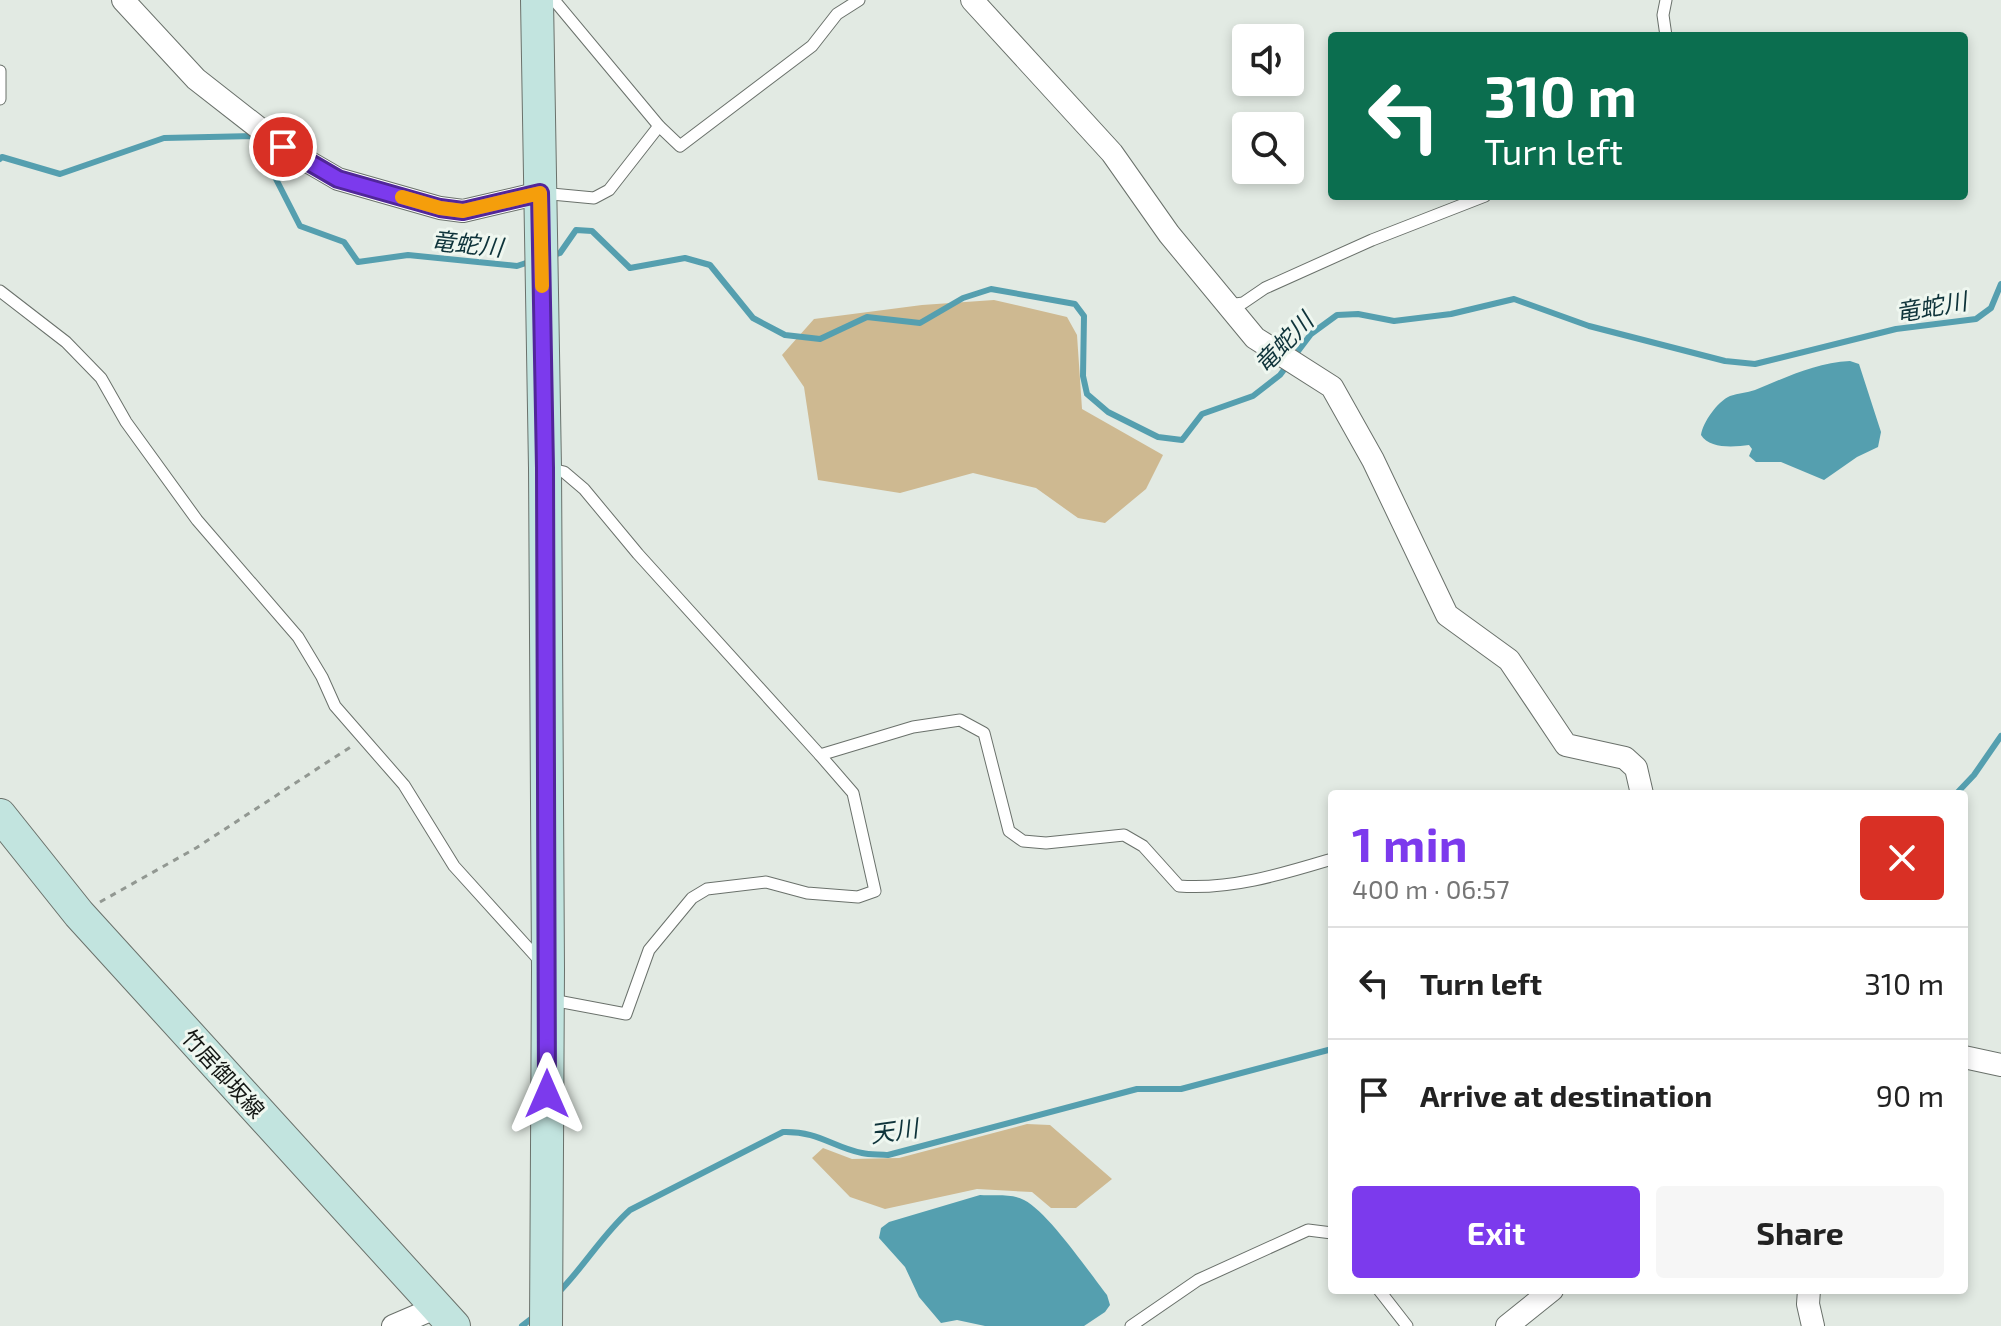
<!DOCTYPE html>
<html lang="en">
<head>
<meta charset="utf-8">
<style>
  :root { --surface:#fff; --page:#f6f6f6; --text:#222; --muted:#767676; --line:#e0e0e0; --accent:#7c3aed }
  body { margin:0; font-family:"Exo 2","Noto Sans JP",sans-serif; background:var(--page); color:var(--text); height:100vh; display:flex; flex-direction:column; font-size:30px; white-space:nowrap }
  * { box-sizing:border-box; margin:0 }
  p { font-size:26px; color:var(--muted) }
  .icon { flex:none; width:44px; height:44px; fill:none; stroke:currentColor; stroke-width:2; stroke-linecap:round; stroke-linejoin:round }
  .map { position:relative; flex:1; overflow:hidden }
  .details { position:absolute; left:1328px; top:790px; width:640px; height:504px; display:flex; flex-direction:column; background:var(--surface); border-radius:8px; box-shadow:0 4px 12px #0003 }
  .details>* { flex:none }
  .top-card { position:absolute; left:1328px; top:32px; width:640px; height:168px; border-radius:8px; box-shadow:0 4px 12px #0003; background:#0b6e4f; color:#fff; overflow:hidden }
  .fabs { position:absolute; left:1232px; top:24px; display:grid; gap:16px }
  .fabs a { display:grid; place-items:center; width:72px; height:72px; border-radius:8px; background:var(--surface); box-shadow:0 4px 12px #0003; font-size:40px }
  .pin { position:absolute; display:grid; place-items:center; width:68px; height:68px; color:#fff; margin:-34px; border:4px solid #fff; border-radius:50%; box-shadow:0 2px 8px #0007 }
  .me { position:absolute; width:88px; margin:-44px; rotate:0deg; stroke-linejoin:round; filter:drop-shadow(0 0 6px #0008) }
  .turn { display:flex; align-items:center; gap:28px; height:168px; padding:0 24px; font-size:36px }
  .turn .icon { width:104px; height:104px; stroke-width:2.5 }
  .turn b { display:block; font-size:56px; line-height:68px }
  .round { display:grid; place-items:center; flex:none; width:84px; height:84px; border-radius:8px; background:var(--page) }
  .head { display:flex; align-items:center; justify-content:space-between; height:136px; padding:0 24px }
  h1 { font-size:48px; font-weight:700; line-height:60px; color:var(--accent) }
  .action { display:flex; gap:16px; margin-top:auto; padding:16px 24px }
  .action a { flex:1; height:92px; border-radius:8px; background:var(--accent); color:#fff; font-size:32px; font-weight:700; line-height:92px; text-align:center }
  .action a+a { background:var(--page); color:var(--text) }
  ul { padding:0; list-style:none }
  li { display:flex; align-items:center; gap:24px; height:112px; padding:0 24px; border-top:2px solid var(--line) }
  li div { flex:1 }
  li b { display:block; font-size:30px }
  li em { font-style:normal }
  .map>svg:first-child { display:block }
  .green { fill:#ceb991 }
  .water { fill:#559faf }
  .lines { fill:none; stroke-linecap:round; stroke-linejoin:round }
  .stream { stroke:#559faf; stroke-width:6 }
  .lane-casing { stroke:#6a716b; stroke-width:13 }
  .street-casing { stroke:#6a716b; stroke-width:24 }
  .secondary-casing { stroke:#6a716b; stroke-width:34 }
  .path { stroke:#929892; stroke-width:3; stroke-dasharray:6 6; stroke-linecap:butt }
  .lane { stroke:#fff; stroke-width:11 }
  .street { stroke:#fff; stroke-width:22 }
  .secondary { stroke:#c2e4df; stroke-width:32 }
  .route-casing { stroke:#51269a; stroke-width:20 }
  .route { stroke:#7c3aed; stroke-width:14 }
  .slow { stroke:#f59e0b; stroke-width:14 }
  .labels { text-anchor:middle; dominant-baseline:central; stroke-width:6; stroke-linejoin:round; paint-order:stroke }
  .street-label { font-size:22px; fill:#141714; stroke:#eff7f0 }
  .water-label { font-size:24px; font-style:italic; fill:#0e333a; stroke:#eff7f0 }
</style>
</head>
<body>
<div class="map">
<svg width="2001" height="1326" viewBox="0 0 2001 1326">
  <rect width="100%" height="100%" fill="#e2eae3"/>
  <g class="green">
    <path d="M994,300l73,17 10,18 5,74 81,46 -17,34 -41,34 -27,-5 -42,-30 -63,-15 -73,20 -82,-13 -14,-93 -22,-32 32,-36 108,-14z"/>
    <path d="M1027,1124l23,1 62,54 -36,29h-25l-19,-16 -55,-3 -92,20 -35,-12 -38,-39 11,-10 29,11 47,-1z"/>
  </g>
  <g class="water">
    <path d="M1850,361l9,3 22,68 -3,15 -21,10 -33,23 -43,-18h-25l-7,-6 3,-7 -3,-4c-15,2 -40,4 -48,-10 2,-13 16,-33 29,-39 8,-3 17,-3 25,-6 32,-13 60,-27 95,-29z"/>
    <path d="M980,1195c14,1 31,-2 44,5 25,13 64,71 83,95l3,10 -5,7 -21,14h-99l-28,-6 -16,3 -22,-26 -14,-30 -26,-29 2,-10 8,-6z"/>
  </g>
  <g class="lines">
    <g class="stream">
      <path d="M0,159l2,-2 58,17 104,-36 90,-2 46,90 44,16 14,20 50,-7 109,11 15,-5"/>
      <path d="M551,256l9,-3 16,-23 16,1 38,37 55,-10 25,7 43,53 32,17 35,4 47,-22 53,6 43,-25 28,-9 84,15 9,12 -1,60 4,18 21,18 50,25 24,3 20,-26 51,-18 27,-21 31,-41 26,-19 21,-1 36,7 57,-7 63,-15 75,27 136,35 30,3 141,-35 80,-10 15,-11 10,-24"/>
      <path d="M1956,794l18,-19 27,-39"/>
      <path d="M557,1294c27,-27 45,-59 73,-84l153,-78c36,-1 49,15 79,21 8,2 18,1 26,2l249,-66h44l151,-40"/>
      <path d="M522,1326l13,-10"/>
    </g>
    <g class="lane-casing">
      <g id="lane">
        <path d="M554,0l105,126 21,20 132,-100 25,-32 22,-14"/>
        <path d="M1666,0l-3,15 3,21"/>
        <path d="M0,71v28"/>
        <path d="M541,193l53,5 15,-8 50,-64"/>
        <path d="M0,291l66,51 35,36 25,44 71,98 101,117 24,40 13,29 69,79 50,81 86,95"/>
        <path d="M1229,305l14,-2 22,-15 107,-48 113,-44"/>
        <path d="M547,468l17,4 20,17 54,65 182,201 93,-28 47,-7 24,13 25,98 14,10 23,2 78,-8 19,11 36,40c52,4 103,-12 153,-27"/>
        <path d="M552,1000l74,14 23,-64 43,-52 15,-9 59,-7 41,11 51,4 17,-6 -22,-98 -33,-38"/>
        <path d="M1379,1290l28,36"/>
        <path d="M1131,1326l67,-46 110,-50 24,3"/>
      </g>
    </g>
    <g class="street-casing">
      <g id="street">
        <path d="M123,0l73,79 87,68 55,32 102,29 23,3 77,-18"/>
        <path d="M972,0l140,153 57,81 86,104 77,49 41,73 74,155 62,45 57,85 59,13 11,10 6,26"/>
        <path d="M1964,1057l37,8"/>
        <path d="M1809,1290l-1,14 5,22"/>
        <path d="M393,1326l42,-18"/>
        <path d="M1507,1326l45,-36"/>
      </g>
    </g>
    <g class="secondary-casing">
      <g id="secondary">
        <path d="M537,0l8,468 3,501 -2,357"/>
        <path d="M0,815l79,99 375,412"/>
      </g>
    </g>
    <path class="path" d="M100,902l96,-54 156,-102"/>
    <use href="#lane" class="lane"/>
    <use href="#street" class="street"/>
    <use href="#secondary" class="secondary"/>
  </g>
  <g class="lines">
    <g class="route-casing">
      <path id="route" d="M283,147l55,32 102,29 23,3 77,-18 5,275 2,626"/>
    </g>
    <use href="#route" class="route"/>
    <path class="slow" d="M402,197l38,11 23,3 77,-18 2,93"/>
  </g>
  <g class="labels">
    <g class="street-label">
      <text transform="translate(224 1073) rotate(48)">竹居御坂線</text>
    </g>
    <g class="water-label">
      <text transform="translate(467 243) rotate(6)">竜蛇川</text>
      <text transform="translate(1931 306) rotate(-10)">竜蛇川</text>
      <text transform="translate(1283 342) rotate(-46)">竜蛇川</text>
      <text transform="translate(894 1130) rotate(-8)">天川</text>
    </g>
  </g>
</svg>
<div class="fabs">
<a><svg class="icon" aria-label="sound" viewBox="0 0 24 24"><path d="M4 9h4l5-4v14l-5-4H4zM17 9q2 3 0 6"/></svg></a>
<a><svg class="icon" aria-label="search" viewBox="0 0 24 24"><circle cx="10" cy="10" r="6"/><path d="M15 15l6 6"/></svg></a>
</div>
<div class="pin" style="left:283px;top:147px;background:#d93025"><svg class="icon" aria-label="arrive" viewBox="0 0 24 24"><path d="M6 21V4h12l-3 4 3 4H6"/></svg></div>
<svg class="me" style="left:547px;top:1094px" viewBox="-20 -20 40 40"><path d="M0-17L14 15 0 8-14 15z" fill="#7c3aed" stroke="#fff" stroke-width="4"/></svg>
<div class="top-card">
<div class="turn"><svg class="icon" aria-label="left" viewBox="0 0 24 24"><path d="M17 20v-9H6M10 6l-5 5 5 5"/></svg><div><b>310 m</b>Turn left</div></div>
</div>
<section class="details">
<div class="head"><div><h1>1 min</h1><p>400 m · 06:57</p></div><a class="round" style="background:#d93025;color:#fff"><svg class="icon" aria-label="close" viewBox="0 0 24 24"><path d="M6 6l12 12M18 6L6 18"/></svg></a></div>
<ul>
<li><svg class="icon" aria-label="left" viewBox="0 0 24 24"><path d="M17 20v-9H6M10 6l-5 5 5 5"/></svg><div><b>Turn left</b></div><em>310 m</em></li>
<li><svg class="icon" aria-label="arrive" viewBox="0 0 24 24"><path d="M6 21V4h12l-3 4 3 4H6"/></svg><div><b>Arrive at destination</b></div><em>90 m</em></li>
</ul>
<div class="action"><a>Exit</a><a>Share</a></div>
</section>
</div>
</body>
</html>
